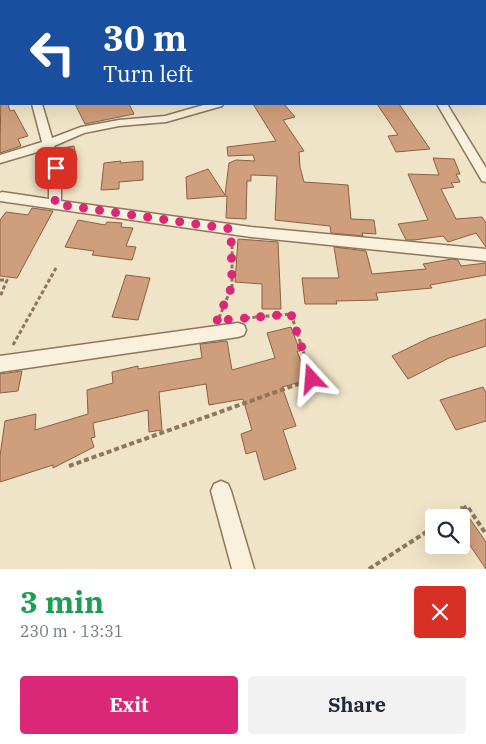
<!DOCTYPE html>
<html lang="en">
<head>
<meta charset="utf-8">
<style>
  :root { --surface:#fff; --page:#f2f2f3; --text:#1f2937; --muted:#747a83; --accent:#db2777 }
  body { margin:0; font-family:"IBM Plex Serif",serif; background:var(--page); color:var(--text); height:100vh; display:flex; flex-direction:column; font-size:19px; white-space:nowrap }
  * { box-sizing:border-box; margin:0 }
  p { font-size:16px; color:var(--muted) }
  .icon { flex:none; width:28px; height:28px; fill:none; stroke:currentColor; stroke-width:2; stroke-linecap:round; stroke-linejoin:round }
  .map { position:relative; height:569px; overflow:hidden }
  .drawer { display:flex; flex-direction:column; background:var(--surface); flex:1 }
  .drawer>* { flex:none }
  .top-card { position:absolute; left:0px; top:0px; width:486px; height:105px; box-shadow:0 5px 20px #0002; background:#1a4fa0; color:#fff; overflow:hidden }
  .tools { position:absolute; left:425px; top:509px; display:grid; gap:10px }
  .tools a { display:grid; place-items:center; width:45px; height:45px; border-radius:5px; background:var(--surface); box-shadow:0 5px 20px #0002; font-size:25px }
  .pin { position:absolute; display:grid; place-items:center; width:42px; height:42px; color:#fff; margin:-21px; border-radius:10px; box-shadow:0 2px 8px #0006 }
  .me { position:absolute; width:55px; margin:-28px; rotate:341deg; stroke-linejoin:round; filter:drop-shadow(0 0 4px #0008) }
  .turn { display:flex; align-items:center; gap:18px; height:105px; padding:0 20px; font-size:22px }
  .turn .icon { width:65px; height:65px; stroke-width:2.5 }
  .turn b { display:block; font-size:35px; line-height:42px }
  .round { display:grid; place-items:center; flex:none; width:52px; height:52px; border-radius:5px; background:var(--page) }
  .head { display:flex; align-items:center; justify-content:space-between; height:85px; padding:0 20px }
  h1 { font-size:30px; font-weight:800; line-height:38px; color:#1e9e55 }
  .primary-button { display:flex; gap:10px; margin-top:auto; padding:10px 20px }
  .primary-button a { flex:1; height:58px; border-radius:5px; background:var(--accent); color:#fff; font-size:20px; font-weight:800; line-height:58px; text-align:center }
  .primary-button a+a { background:var(--page); color:var(--text) }
  .map>svg:first-child { display:block }
  .building { fill:#cf9f7d; stroke:#8d5f41 }
  .lines { fill:none; stroke-linecap:round; stroke-linejoin:round }
  .minor-casing { stroke:#8d765c; stroke-width:3 }
  .path-far1 { stroke:#8d765c; stroke-width:3; stroke-dasharray:4 2.5; stroke-linecap:butt }
  .path { stroke:#8d765c; stroke-width:4; stroke-dasharray:5 3; stroke-linecap:butt }
  .minor { fill:#faf1dc; fill-rule:evenodd }
  .route { stroke:#db2777; stroke-width:9; stroke-dasharray:0 16.2 }
</style>
</head>
<body>
<div class="map">
<svg width="486" height="569" viewBox="0 0 486 569">
  <rect width="100%" height="100%" fill="#f0e4c8"/>
  <g class="building">
    <path d="M1,87v17h7l2,7 4,-1 14,26 -10,3 3,7 -21,7z"/>
    <path d="M75,104h54l5,10 -49,10z"/>
    <path d="M253,104h31l11,13 -12,3 21,31 -5,1 1,15 4,15 44,3 3,34 23,1 2,14 -14,-1 1,3 -32,-3 -1,-7 -55,-6 2,-44 -26,-1v6h-4l-1,38 -20,-1 1,-22 -40,3 -1,-22 22,-8 17,26 4,-32 7,-3 19,1 -2,-6 -25,1 -1,-9 49,-6z"/>
    <path d="M377,104h22l31,45 -34,3 -8,-16 10,-1z"/>
    <path d="M74,146l3,14 -16,4 -4,-15z"/>
    <path d="M433,158l21,1 6,15h-4l4,8 -9,1 3,4 -13,2 15,30 26,-2 4,6v24l-10,-14 -28,9 -5,-6 -29,4h-8l-8,-16 30,-4 -20,-46 31,1z"/>
    <path d="M121,161l-1,2 23,-2v19l-24,2v7l-18,1 3,-27z"/>
    <path d="M32,208l21,3 -36,67 -17,-2v-56l6,-8 22,3z"/>
    <path d="M78,220l27,5 2,-3 15,1 -1,4 12,1 -7,18 10,1 -4,13 -40,-5 2,-4 -29,-4z"/>
    <path d="M238,239l40,3 3,67h-19v-25l-27,-2z"/>
    <path d="M334,247l32,4 6,23 54,-5 -3,-5 29,-5 6,1 3,6 25,-3v12l-56,10 2,3 -56,5 2,7 -42,1 1,3h-32l-3,-26h37z"/>
    <path d="M126,275l24,3 -12,42 -26,-3z"/>
    <path d="M486,319v27l-37,12 -41,21 -16,-23 37,-18z"/>
    <path d="M291,327l9,24h-3l11,29 -26,7 14,39 -13,4 13,39 -32,11 -8,-29 -10,3 -5,-20 11,-4 -9,-31 -34,6 -3,-21 -47,8 3,38 -13,2 -1,-22 -55,13 2,14 -4,1 3,9 -41,21v-3l-53,17v-26l5,-35 31,-7 -1,16 53,-16 -1,-24 26,-7 -1,-11 26,-6v3l64,-11 -2,-14 27,-3 5,29 43,-12 -8,-25z"/>
    <path d="M22,371l-4,20 -18,2v-19z"/>
    <path d="M483,387l3,6v28l-30,9 -16,-30z"/>
    <path d="M461,506l25,36v27l-25,-37z"/>
  </g>
  <g class="lines">
    <g class="minor-casing">
      <g id="minor">
        <path d="M362,0h8l1,1h-8z"/>
        <rect x="485" y="14" width="1" height="6"/>
        <path d="M32,104h10l10,34 29,-11 38,-7 46,-4 42,-12h16l-1,2 -56,16 -47,4 -35,7 -30,13 7,23v32l190,26 235,22v12l-235,-24 -251,-36v-8l2,-1 47,7v-30l-5,-19 -44,13v-8l42,-13z"/>
        <path d="M437,104h10l39,64v14l-4,-1z"/>
        <path d="M238,323l6,2 2,5 -2,5 -6,2 -238,35v-16z"/>
        <path d="M221,481l7,3 3,7 23,78h-22l-21,-78 3,-7z"/>
      </g>
    </g>
    <g class="path-far1">
      <path d="M0,280h7l-7,17"/>
      <path d="M219,318l13,-32v-44"/>
      <path d="M246,318l45,-4 18,55"/>
      <path d="M13,345l43,-77"/>
    </g>
    <g class="path">
      <path d="M69,466l243,-87 -4,-11"/>
      <path d="M449,518l18,-12 19,28"/>
      <path d="M369,569l65,-42"/>
    </g>
    <use href="#minor" class="minor"/>
  </g>
  <g class="lines">
    <path class="route" d="M56,168l-1,36 176,25 1,57 -16,37 8,-3 67,-6 21,65"/>
  </g>
</svg>
<div class="tools">
<a><svg class="icon" aria-label="search" viewBox="0 0 24 24"><circle cx="10" cy="10" r="6"/><path d="M15 15l6 6"/></svg></a>
</div>
<div class="pin" style="left:56px;top:168px;background:#d93025"><svg class="icon" aria-label="arrive" viewBox="0 0 24 24"><path d="M6 21V4h12l-3 4 3 4H6"/></svg></div>
<svg class="me" style="left:312px;top:379px" viewBox="-20 -20 40 40"><path d="M0-17L14 15 0 8-14 15z" fill="#db2777" stroke="#fff" stroke-width="4"/></svg>
<div class="top-card">
<div class="turn"><svg class="icon" aria-label="left" viewBox="0 0 24 24"><path d="M17 20v-9H6M10 6l-5 5 5 5"/></svg><div><b>30 m</b>Turn left</div></div>
</div>
</div>
<section class="drawer">
<div class="head"><div><h1>3 min</h1><p>230 m · 13:31</p></div><a class="round" style="background:#d93025;color:#fff"><svg class="icon" aria-label="close" viewBox="0 0 24 24"><path d="M6 6l12 12M18 6L6 18"/></svg></a></div>
<div class="primary-button"><a>Exit</a><a>Share</a></div>
</section>
</body>
</html>
